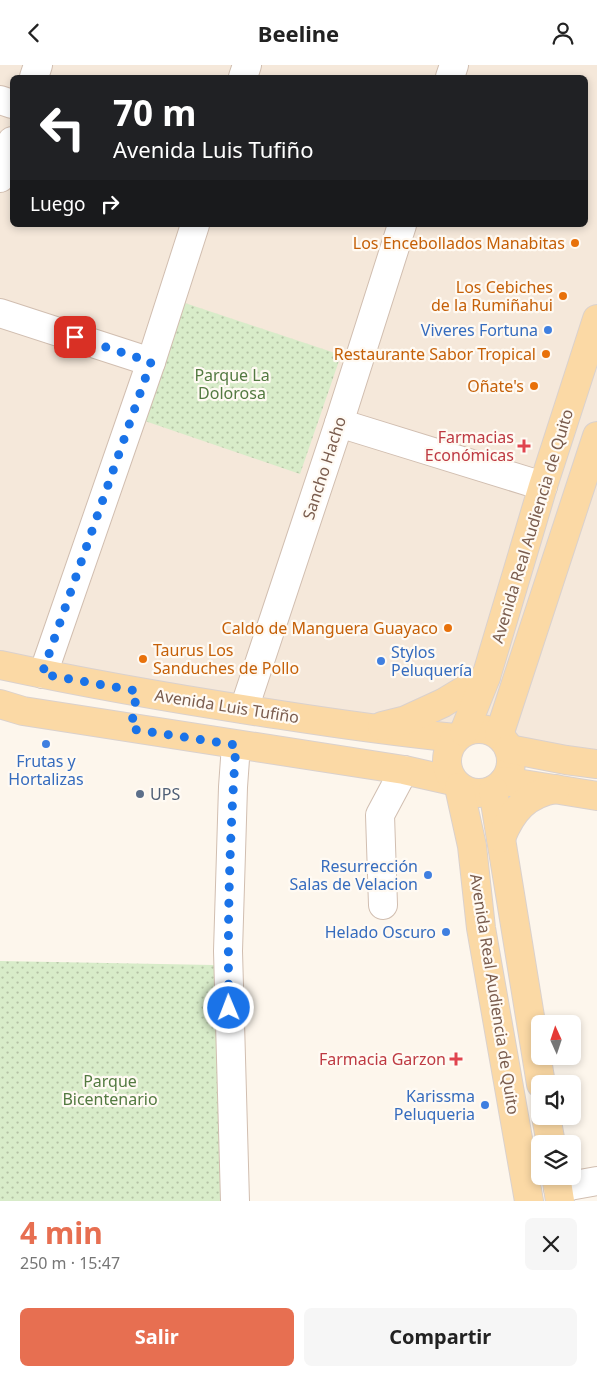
<!DOCTYPE html>
<html lang="es">
<head>
<meta charset="utf-8">
<style>
  :root { --surface:#fff; --page:#f6f6f6; --text:#222; --muted:#767676; --accent:#e76f51 }
  body { margin:0; font-family:"Noto Sans",sans-serif; background:var(--page); color:var(--text); height:100vh; display:flex; flex-direction:column; font-size:19px; white-space:nowrap }
  * { box-sizing:border-box; margin:0 }
  p { font-size:16px; color:var(--muted) }
  .icon { flex:none; width:28px; height:28px; fill:none; stroke:currentColor; stroke-width:2; stroke-linecap:round; stroke-linejoin:round }
  .map { position:relative; height:1136px; overflow:hidden }
  .panel { display:flex; flex-direction:column; background:var(--surface); flex:1 }
  .panel>* { flex:none }
  .top-card { position:absolute; left:10px; top:10px; width:578px; height:152px; border-radius:8px; box-shadow:0 2px 8px #0003; background:#202124; color:#fff; overflow:hidden }
  .needle { width:32px; rotate:357deg }
  .tools { position:absolute; left:531px; top:950px; display:grid; gap:10px }
  .tools a { display:grid; place-items:center; width:50px; height:50px; border-radius:8px; background:var(--surface); box-shadow:0 2px 8px #0003; font-size:25px }
  .pin { position:absolute; display:grid; place-items:center; width:42px; height:42px; color:#fff; margin:-21px; border-radius:10px; box-shadow:0 2px 8px #0006 }
  .me { position:absolute; width:55px; margin:-28px; rotate:359deg; stroke-linejoin:round; filter:drop-shadow(0 0 4px #0008) }
  .turn { display:flex; align-items:center; gap:18px; height:105px; padding:0 20px; font-size:22px }
  .turn .icon { width:65px; height:65px; stroke-width:2.5 }
  .turn b { display:block; font-size:35px; line-height:42px }
  .then { display:flex; align-items:center; height:48px; padding:0 20px; background:#0003; gap:10px; font-size:19px }
  .round { display:grid; place-items:center; flex:none; width:52px; height:52px; border-radius:8px; background:var(--page) }
  .summary { display:flex; align-items:center; justify-content:space-between; height:85px; padding:0 20px }
  h1 { font-size:30px; font-weight:700; line-height:38px; color:var(--accent) }
  .button { display:flex; gap:10px; margin-top:auto; padding:10px 20px }
  .button a { flex:1; height:58px; border-radius:8px; background:var(--accent); color:#fff; font-size:20px; font-weight:700; line-height:58px; text-align:center }
  .button a+a { background:var(--page); color:var(--text) }
  header { display:flex; justify-content:space-between; align-items:center; height:65px; padding:0 20px; background:var(--surface); font-size:22px; font-weight:700 }
  .map>svg:first-child { display:block }
  .residential { fill:#f5e8da; fill-rule:evenodd }
  .park { fill:url(#park-dots) }
  .lines { fill:none; stroke-linecap:round; stroke-linejoin:round }
  .minor-casing { stroke:#d1beb0; stroke-width:30 }
  .major-casing { stroke:#dad1cd; stroke-width:30 }
  .minor { stroke:#fff; stroke-width:28 }
  .major { stroke:#fbd9a5; stroke-width:28 }
  .route { stroke:#1a73e8; stroke-width:9; stroke-dasharray:0 16.2 }
  .food-dot { fill:#e8710a; stroke:#fffaf3; stroke-width:2 }
  .shop-dot { fill:#3f7fe0; stroke:#fffaf3; stroke-width:2 }
  .health-dot { fill:#e0444e; stroke:#fffaf3; stroke-width:2 }
  .service-dot { fill:#5c6f8a; stroke:#fffaf3; stroke-width:2 }
  .labels { text-anchor:middle; dominant-baseline:central; stroke-width:4.5; stroke-linejoin:round; paint-order:stroke }
  .food-label { font-size:16px; fill:#c56008; stroke:#fffaf3; text-anchor:end }
  .shop-label { font-size:16px; fill:#366cbe; stroke:#fffaf3; text-anchor:end }
  .park-label { font-size:16px; fill:#537a41; stroke:#fffaf3 }
  .health-label { font-size:16px; fill:#be3a42; stroke:#fffaf3; text-anchor:end }
  .street-label { font-size:16px; fill:#7a5c4d; stroke:#fffaf3 }
  .service-label { font-size:16px; fill:#4e5e75; stroke:#fffaf3; text-anchor:start }
</style>
</head>
<body>
<header><svg class="icon" aria-label="back" viewBox="0 0 24 24"><path d="M15 5l-7 7 7 7"/></svg>Beeline<svg class="icon" aria-label="person" viewBox="0 0 24 24"><circle cx="12" cy="8" r="4"/><path d="M4 21q1-7 8-7t8 7"/></svg></header>
<div class="map">
<svg width="597" height="1136" viewBox="0 0 597 1136">
  <defs>
    <pattern id="park-dots" width="8" height="8" patternUnits="userSpaceOnUse" patternTransform="scale(1.25)"><rect width="8" height="8" fill="#d8ecc9"/><path d="M2 2h.1M6 6h.1" fill="none" stroke="#b4c2a5" stroke-width="1.8" stroke-linecap="round"/></pattern>
  </defs>
  <rect width="100%" height="100%" fill="#fdf6ec"/>
  <path class="residential" d="M0,0h597v699l-109,-34 -488,-65zM12,12h573v148h-573z"/>
  <g class="park">
    <path d="M182,237l159,53 -41,119 -158,-54z"/>
    <path d="M0,896l214,4 12,236h-226z"/>
  </g>
  <g class="lines">
    <g class="minor-casing">
      <g id="minor">
        <path d="M34,12l4,-12"/>
        <path d="M243,12l4,-12"/>
        <path d="M450,12l4,-12"/>
        <path d="M0,35l12,4"/>
        <path d="M0,113l12,-37"/>
        <path d="M0,248l151,49"/>
        <path d="M339,358l204,63"/>
        <path d="M43,609l108,-312 44,-137"/>
        <path d="M244,644l95,-286 63,-198"/>
        <path d="M383,840l-3,-90 24,-45"/>
        <path d="M558,1123l39,-7"/>
        <path d="M235,1136l-7,-250 5,-164 3,-42"/>
      </g>
    </g>
    <g class="major-casing">
      <g id="major">
        <path d="M0,600c93,20 187,36 281,50 58,9 116,17 174,23"/>
        <path d="M0,639l23,7 381,59 49,11"/>
        <path d="M382,661l24,-6 37,-17 43,-26"/>
        <circle cx="479" cy="696" r="32"/>
        <path d="M464,667l22,-55 57,-191 54,-167"/>
        <path d="M499,670l98,-299"/>
        <path d="M509,684l57,11 31,4"/>
        <path d="M504,716l93,15"/>
        <path d="M459,722l13,59 9,82 48,273"/>
        <path d="M493,725l48,294"/>
        <path d="M501,773c11,-27 25,-44 55,-49"/>
        <path d="M546,1051l5,28"/>
        <path d="M556,1111l4,25"/>
      </g>
    </g>
    <use href="#minor" class="minor"/>
    <use href="#major" class="major"/>
  </g>
  <g class="lines">
    <path class="route" d="M75,272l76,25 -109,312 95,17 -6,38 105,16c-6,87 -9,176 -7,263"/>
  </g>
  <g class="food-dot">
    <circle cx="575" cy="178" r="5"/>
    <circle cx="563" cy="231" r="5"/>
    <circle cx="546" cy="289" r="5"/>
    <circle cx="534" cy="321" r="5"/>
    <circle cx="448" cy="563" r="5"/>
    <circle cx="143" cy="594" r="5"/>
  </g>
  <g class="shop-dot">
    <circle cx="548" cy="265" r="5"/>
    <circle cx="381" cy="596" r="5"/>
    <circle cx="46" cy="679" r="5"/>
    <circle cx="428" cy="810" r="5"/>
    <circle cx="446" cy="867" r="5"/>
    <circle cx="485" cy="1040" r="5"/>
  </g>
  <g class="health-dot">
    <path d="M521.5 373.5h5v5h5v5h-5v5h-5v-5h-5v-5h5z"/>
    <path d="M453.5 986.5h5v5h5v5h-5v5h-5v-5h-5v-5h5z"/>
  </g>
  <circle class="service-dot" cx="140" cy="729" r="5"/>
  <g class="labels">
    <g class="food-label">
      <text x="565" y="178">Los Encebollados Manabitas</text>
      <text x="553" y="222">Los Cebiches<tspan x="553" dy="18">de la Rumiñahui</tspan></text>
      <text x="536" y="289">Restaurante Sabor Tropical</text>
      <text x="524" y="321">Oñate's</text>
      <text x="438" y="563">Caldo de Manguera Guayaco</text>
      <text x="153" y="585" text-anchor="start">Taurus Los<tspan x="153" dy="18">Sanduches de Pollo</tspan></text>
    </g>
    <g class="shop-label">
      <text x="538" y="265">Viveres Fortuna</text>
      <text x="391" y="587" text-anchor="start">Stylos<tspan x="391" dy="18">Peluquería</tspan></text>
      <text x="46" y="696" text-anchor="middle">Frutas y<tspan x="46" dy="18">Hortalizas</tspan></text>
      <text x="418" y="801">Resurrección<tspan x="418" dy="18">Salas de Velacion</tspan></text>
      <text x="436" y="867">Helado Oscuro</text>
      <text x="475" y="1031">Karissma<tspan x="475" dy="18">Peluqueria</tspan></text>
    </g>
    <g class="park-label">
      <text x="232" y="310">Parque La<tspan x="232" dy="18">Dolorosa</tspan></text>
      <text x="110" y="1016">Parque<tspan x="110" dy="18">Bicentenario</tspan></text>
    </g>
    <g class="health-label">
      <text x="514" y="372">Farmacias<tspan x="514" dy="18">Económicas</tspan></text>
      <text x="446" y="994">Farmacia Garzon</text>
    </g>
    <g class="street-label">
      <text transform="translate(324 403) rotate(-72)">Sancho Hacho</text>
      <text transform="translate(532 461) rotate(-73)">Avenida Real Audiencia de Quito</text>
      <text transform="translate(227 641) rotate(9)">Avenida Luis Tufiño</text>
      <text transform="translate(495 929) rotate(81)">Avenida Real Audiencia de Quito</text>
    </g>
    <g class="service-label">
      <text x="150" y="729">UPS</text>
    </g>
  </g>
</svg>
<div class="tools">
<a><svg class="needle" viewBox="-14 -14 28 28"><path d="M0-13l5 13h-10z" fill="#e53935"/><path d="M0 13l5-13h-10z" fill="#767676"/></svg></a>
<a><svg class="icon" aria-label="sound" viewBox="0 0 24 24"><path d="M4 9h4l5-4v14l-5-4H4zM17 9q2 3 0 6"/></svg></a>
<a><svg class="icon" aria-label="layers" viewBox="0 0 24 24"><path d="M12 4l9 5-9 5-9-5zM3 14l9 5 9-5"/></svg></a>
</div>
<div class="pin" style="left:75px;top:272px;background:#d93025"><svg class="icon" aria-label="arrive" viewBox="0 0 24 24"><path d="M6 21V4h12l-3 4 3 4H6"/></svg></div>
<svg class="me" style="left:229px;top:943px" viewBox="-20 -20 40 40"><circle r="17" fill="#1a73e8" stroke="#fff" stroke-width="3"/><path d="M0-11L8 9 0 5-8 9z" fill="#fff"/></svg>
<div class="top-card">
<div class="turn"><svg class="icon" aria-label="left" viewBox="0 0 24 24"><path d="M17 20v-9H6M10 6l-5 5 5 5"/></svg><div><b>70 m</b>Avenida Luis Tufiño</div></div>
<div class="then">Luego<svg class="icon" aria-label="right" viewBox="0 0 24 24"><path d="M7 20v-9h11M14 6l5 5-5 5"/></svg></div>
</div>
</div>
<section class="panel">
<div class="summary"><div><h1>4 min</h1><p>250 m · 15:47</p></div><a class="round"><svg class="icon" aria-label="close" viewBox="0 0 24 24"><path d="M6 6l12 12M18 6L6 18"/></svg></a></div>
<div class="button"><a>Salir</a><a>Compartir</a></div>
</section>
</body>
</html>
